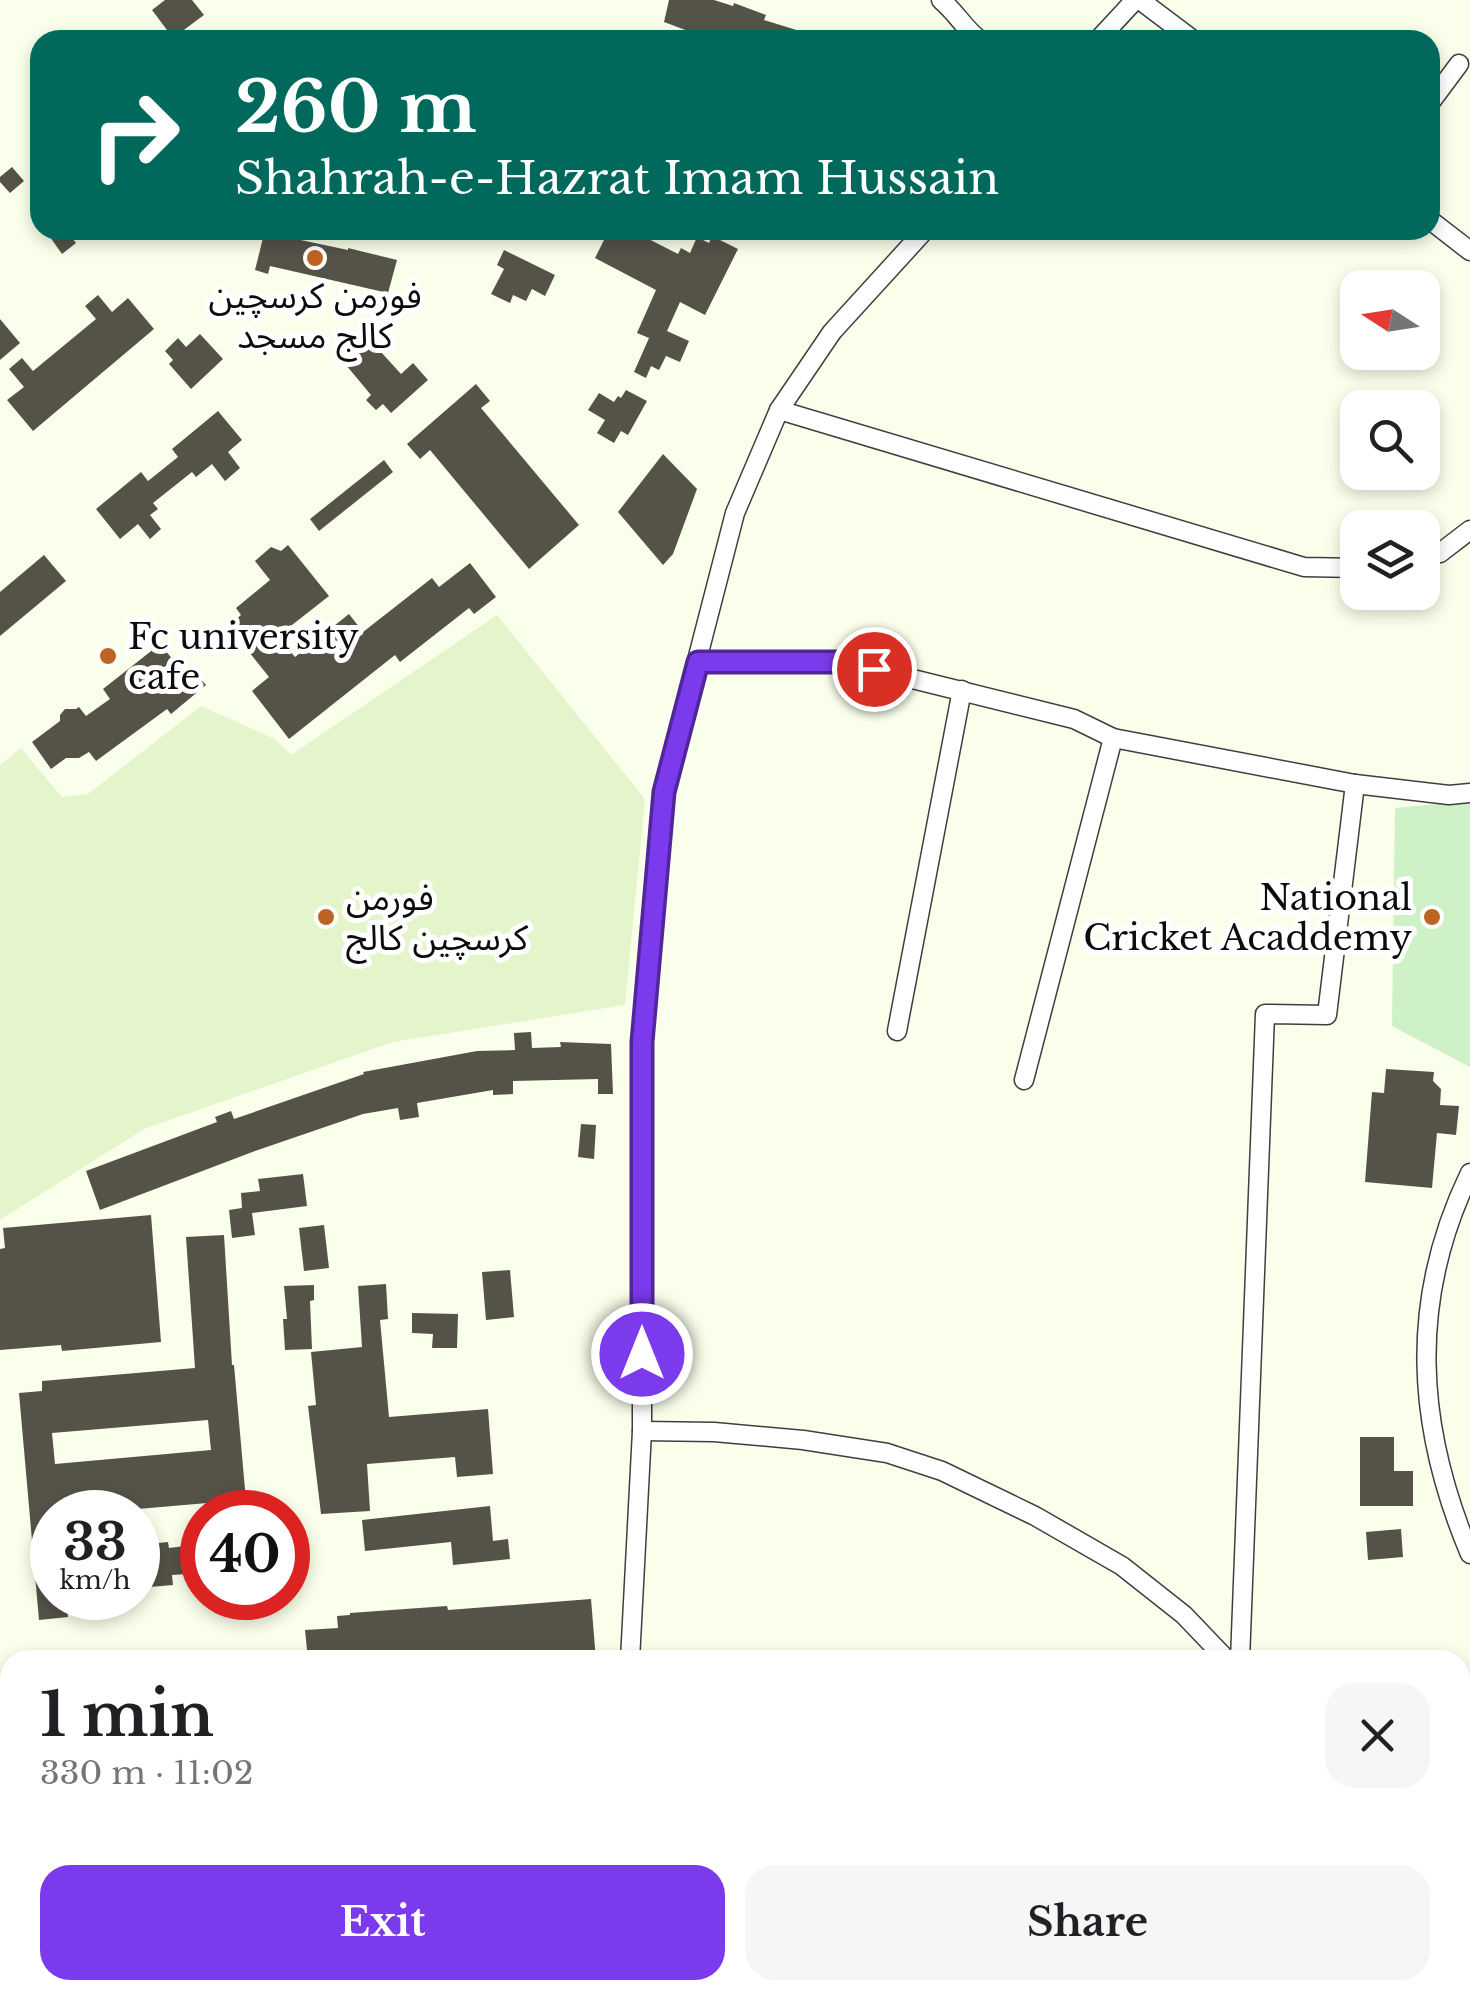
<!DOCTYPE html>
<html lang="en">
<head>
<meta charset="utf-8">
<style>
  :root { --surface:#fff; --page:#f6f6f6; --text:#202124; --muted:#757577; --accent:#7c3aed }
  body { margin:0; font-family:"Libre Baskerville","Noto Sans Arabic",serif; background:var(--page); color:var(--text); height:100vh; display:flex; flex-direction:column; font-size:38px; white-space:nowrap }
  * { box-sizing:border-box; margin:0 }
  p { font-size:32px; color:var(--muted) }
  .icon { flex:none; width:55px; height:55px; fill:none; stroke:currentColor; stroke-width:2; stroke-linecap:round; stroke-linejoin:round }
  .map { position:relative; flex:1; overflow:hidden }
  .details { position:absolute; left:0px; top:1650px; width:1470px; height:350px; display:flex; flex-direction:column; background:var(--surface); border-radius:30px 30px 0 0; box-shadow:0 5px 15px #0003 }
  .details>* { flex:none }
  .top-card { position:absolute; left:30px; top:30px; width:1410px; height:210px; border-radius:30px; box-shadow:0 5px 15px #0003; background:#00695c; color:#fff; overflow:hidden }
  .needle { width:65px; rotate:282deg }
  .fabs { position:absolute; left:1340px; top:270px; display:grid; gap:20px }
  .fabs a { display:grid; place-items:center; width:100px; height:100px; border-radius:20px; background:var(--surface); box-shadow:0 5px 15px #0003; font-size:50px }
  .speed { position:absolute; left:30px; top:1490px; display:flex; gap:20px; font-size:50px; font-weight:700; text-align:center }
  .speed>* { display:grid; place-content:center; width:130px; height:130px; border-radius:50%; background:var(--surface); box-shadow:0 5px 15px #0003; line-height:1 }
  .speed small { font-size:25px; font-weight:400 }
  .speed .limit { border:15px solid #d22; background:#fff; color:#111 }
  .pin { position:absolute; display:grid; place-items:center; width:85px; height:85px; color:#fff; margin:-42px; border:5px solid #fff; border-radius:50%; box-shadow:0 2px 10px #0007 }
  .me { position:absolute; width:110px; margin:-55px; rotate:0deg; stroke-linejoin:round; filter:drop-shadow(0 0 8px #0008) }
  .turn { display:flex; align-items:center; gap:35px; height:210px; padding:0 40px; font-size:45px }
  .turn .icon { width:130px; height:130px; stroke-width:2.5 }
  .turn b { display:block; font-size:70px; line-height:85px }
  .round { display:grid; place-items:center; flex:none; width:105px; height:105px; border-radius:30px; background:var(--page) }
  .summary { display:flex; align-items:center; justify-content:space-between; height:170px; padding:0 40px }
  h1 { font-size:60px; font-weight:700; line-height:75px }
  .button { display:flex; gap:20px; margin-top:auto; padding:20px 40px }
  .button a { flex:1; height:115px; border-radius:30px; background:var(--accent); color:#fff; font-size:40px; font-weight:700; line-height:115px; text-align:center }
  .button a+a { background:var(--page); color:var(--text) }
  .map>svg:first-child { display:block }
  .farmland { fill:#e5f5cb }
  .pitch { fill:#cef1c7 }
  .building { fill:#555348; fill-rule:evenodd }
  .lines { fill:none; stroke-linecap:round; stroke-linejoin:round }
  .minor-casing { stroke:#3f3f3f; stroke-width:21 }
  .minor { stroke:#fff; stroke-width:18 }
  .route-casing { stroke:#51269a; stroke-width:25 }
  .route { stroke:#7c3aed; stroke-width:18 }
  .poi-dot { fill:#be6422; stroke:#fff; stroke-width:4 }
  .labels { text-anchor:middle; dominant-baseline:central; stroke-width:10; stroke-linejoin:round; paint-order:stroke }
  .poi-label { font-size:35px; fill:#0c0c0c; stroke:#fff; text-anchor:start }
</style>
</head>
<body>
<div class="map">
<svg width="1470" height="2000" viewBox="0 0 1470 2000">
  <rect width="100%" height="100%" fill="#faffeb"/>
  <path class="farmland" d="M497,615l148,184 -20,206 -232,37 -249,87 -144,91v-455l21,-17 41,49 26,-3 113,-88 74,33 16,16z"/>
  <path class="pitch" d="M1470,801v266l-78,-41 3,-218z"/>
  <g class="building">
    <path d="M165,0h27l12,15 -31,23 -21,-28z"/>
    <path d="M669,0h45l19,6 1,-3 32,12 -2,5 52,16v4h-104l-48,-18z"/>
    <path d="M12,167l12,14 -14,12 -10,-11v-5z"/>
    <path d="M45,230h21l10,13 -14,11z"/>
    <path d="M265,230h14l-2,5 71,15v-2l49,12 -9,33 -118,-27 -2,8 -13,-4z"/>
    <path d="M609,230h22l47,24 3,-6 9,5 7,-16 12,6 3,-7 26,13 -33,66 -25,-13 -13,29 22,10 -9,21 -14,-6 -7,14 -8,-4 -5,12 -12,-6 15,-34 -12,-5 19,-43 -61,-32z"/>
    <path d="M504,250l51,25 -10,21 -13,-7 -6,12 -13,-6 -3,8 -19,-9 13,-25 -7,-4z"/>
    <path d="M98,295l14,17 16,-14 26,31 -121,102 -26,-31 17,-13 -15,-18 13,-11 11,13 63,-52 -11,-13z"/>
    <path d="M0,319l20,24 -20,17z"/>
    <path d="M200,334l23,25 -32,30 -22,-25 4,-4 -8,-9 13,-13 8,9z"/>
    <path d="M372,342l29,32 12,-11 15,17 -37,33 -8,-9 -7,6 -10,-10 5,-5 -25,-30z"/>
    <path d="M476,384l14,17 -9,7 98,117 -50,44 -99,-119 -10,9 -13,-15z"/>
    <path d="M626,390l21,11 -19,34 -7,-4 -7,12 -17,-10 8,-13 -17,-10 11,-17 15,9 4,-6 3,2z"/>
    <path d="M218,411l24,29 -14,12 12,16 -15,13 -13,-17 -16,13 -4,-5 -39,31 5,6 -8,6 11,14 -11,10 -12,-15 -18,15 -24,-30 45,-37 7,9 30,-24 -6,-8z"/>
    <path d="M663,454l34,35 -24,65 -10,11 -45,-53z"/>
    <path d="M384,460l9,12 -74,59 -9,-12z"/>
    <path d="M288,545l41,51 -51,40 17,21 54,-43 14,18 69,-54 7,9 31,-24 26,34 -22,17 -5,-6 -69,54 -5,-7 -106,84 -37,-48 17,-14 -41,-51 13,-11 -5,-7 34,-28 -15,-19 16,-14 10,4z"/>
    <path d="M44,555l22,26 -66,55v-44z"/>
    <path d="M160,644l29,35 6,-6 11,12 -35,29 -4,-5 -71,52 -7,-9 -10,6h-13l-15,11 -19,-27 28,-21v-6l5,-6h11l3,-2 7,9 24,-17 -7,-10z"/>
    <path d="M531,1032l1,16 29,-1 -1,-5 51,2 2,50h-15v-15l-85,2v13l-20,1v-5l-76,13 2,14 -19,3 -2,-12 -35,6 -108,37 -155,59 -14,-39 131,-49 -2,-5 16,-6 3,8 130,-45 -1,-2 114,-21 38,-1 -1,-17z"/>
    <path d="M1386,1069l48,3 -1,9 8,8 -1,16 19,1 -3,29 -19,-2 -5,55 -67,-6 7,-90 12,1z"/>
    <path d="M581,1124l15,1 -2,34 -16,-2z"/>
    <path d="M303,1174l4,32 -55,7 3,22 -23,3 -3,-28 13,-2 -1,-15 19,-2 -2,-12z"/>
    <path d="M151,1215l10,127 -99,9 -1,-6 -61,5v-101l5,-1 -2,-20z"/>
    <path d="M324,1225l5,43 -25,3 -5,-43z"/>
    <path d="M224,1235l8,130h2l13,147h-27l-1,-10 -116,10h-51v86h14l2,19 -29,3 -20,-227 23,-2v-10l153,-13 -9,-131zM208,1420l3,30 -156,14 -3,-31z"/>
    <path d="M510,1270l4,47 -28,3 -4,-48z"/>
    <path d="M386,1284l2,35 -8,1 9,97 99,-8 5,65 -36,3 -2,-20 -88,7 3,47 -49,3 -13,-108 8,-1 -5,-53 51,-5 -4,-61z"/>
    <path d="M314,1285v15l-4,1 2,48 -27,1 -2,-31h4l-3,-33z"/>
    <path d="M412,1313l46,1 -1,34h-25l1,-14 -21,-1z"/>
    <path d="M1360,1437h34v34h19v35h-53z"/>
    <path d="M490,1506l3,35 15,-2 2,20 -57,6 -2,-23 -86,9 -3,-31z"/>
    <path d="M1401,1529l2,28 -35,3 -2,-28z"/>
    <path d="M168,1542l1,6 33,-4v29l-30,2 1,10 -35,3v-43z"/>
    <path d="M591,1599l5,61h-288l-3,-30 33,-2 -1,-12 13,-1v-2l97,-7 1,4z"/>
  </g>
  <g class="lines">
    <g class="minor-casing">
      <g id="minor">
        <path d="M941,0c16,13 24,30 39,40"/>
        <path d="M1140,0l53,40"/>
        <path d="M1098,40l37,-40"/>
        <path d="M1430,103l29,-39"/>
        <path d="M1430,220l40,31"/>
        <path d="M779,410l525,157 54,1"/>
        <path d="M1422,557l18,-4 30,-23"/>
        <path d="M698,661l146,1 230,57 39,19 242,46 94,11 21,-2"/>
        <path d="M897,1031l65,-341"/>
        <path d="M1024,1080l89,-342"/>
        <path d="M1470,1173c-62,128 -54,253 0,381"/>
        <path d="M642,1431l72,1 89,8 84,13 55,18 93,45 87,50 62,49 43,45"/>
        <path d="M630,1660l12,-229v-389l21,-250 72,-279 44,-103 53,-78 93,-102"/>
        <path d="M1240,1660l25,-646 62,1 28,-231"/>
        <path d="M617,2000v-10"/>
        <path d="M920,2000l12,-10"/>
        <path d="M1232,2000v-10"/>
      </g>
    </g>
    <use href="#minor" class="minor"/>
  </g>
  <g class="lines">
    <g class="route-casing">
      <path id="route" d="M642,1354v-312l22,-250 34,-130h146l30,7"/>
    </g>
    <use href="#route" class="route"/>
  </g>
  <g class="poi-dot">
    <circle cx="315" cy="258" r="10"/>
    <circle cx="108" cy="656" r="10"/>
    <circle cx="326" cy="917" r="10"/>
    <circle cx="1432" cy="917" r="10"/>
  </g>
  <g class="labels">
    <g class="poi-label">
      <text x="315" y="295" text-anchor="middle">فورمن کرسچین<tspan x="315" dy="40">کالج مسجد</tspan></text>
      <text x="128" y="636">Fc university<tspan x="128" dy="40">cafe</tspan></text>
      <text x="346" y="897">فورمن<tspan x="346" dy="40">کرسچین کالج</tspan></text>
      <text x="1412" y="897" text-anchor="end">National<tspan x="1412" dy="40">Cricket Acaddemy</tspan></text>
    </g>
  </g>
</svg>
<div class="fabs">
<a><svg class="needle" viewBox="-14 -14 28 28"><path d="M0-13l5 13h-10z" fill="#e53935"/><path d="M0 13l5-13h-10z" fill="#757577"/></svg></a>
<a><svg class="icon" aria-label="search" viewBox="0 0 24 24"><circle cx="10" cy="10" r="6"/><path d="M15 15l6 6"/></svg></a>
<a><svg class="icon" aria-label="layers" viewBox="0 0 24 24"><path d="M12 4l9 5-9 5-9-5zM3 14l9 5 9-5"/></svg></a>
</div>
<div class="speed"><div>33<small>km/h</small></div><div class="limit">40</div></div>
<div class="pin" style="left:874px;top:669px;background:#d93025"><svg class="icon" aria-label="arrive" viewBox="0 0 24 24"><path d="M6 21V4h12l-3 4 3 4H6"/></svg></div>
<svg class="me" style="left:642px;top:1354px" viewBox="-20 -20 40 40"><circle r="17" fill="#7c3aed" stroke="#fff" stroke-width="3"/><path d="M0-11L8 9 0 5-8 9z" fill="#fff"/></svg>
<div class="top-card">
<div class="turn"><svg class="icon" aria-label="right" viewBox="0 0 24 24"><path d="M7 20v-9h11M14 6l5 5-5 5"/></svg><div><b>260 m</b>Shahrah-e-Hazrat Imam Hussain</div></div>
</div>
<section class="details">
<div class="summary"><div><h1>1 min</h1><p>330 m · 11:02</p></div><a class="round"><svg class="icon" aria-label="close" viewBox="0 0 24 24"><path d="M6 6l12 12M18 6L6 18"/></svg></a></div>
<div class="button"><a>Exit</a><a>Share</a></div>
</section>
</div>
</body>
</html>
